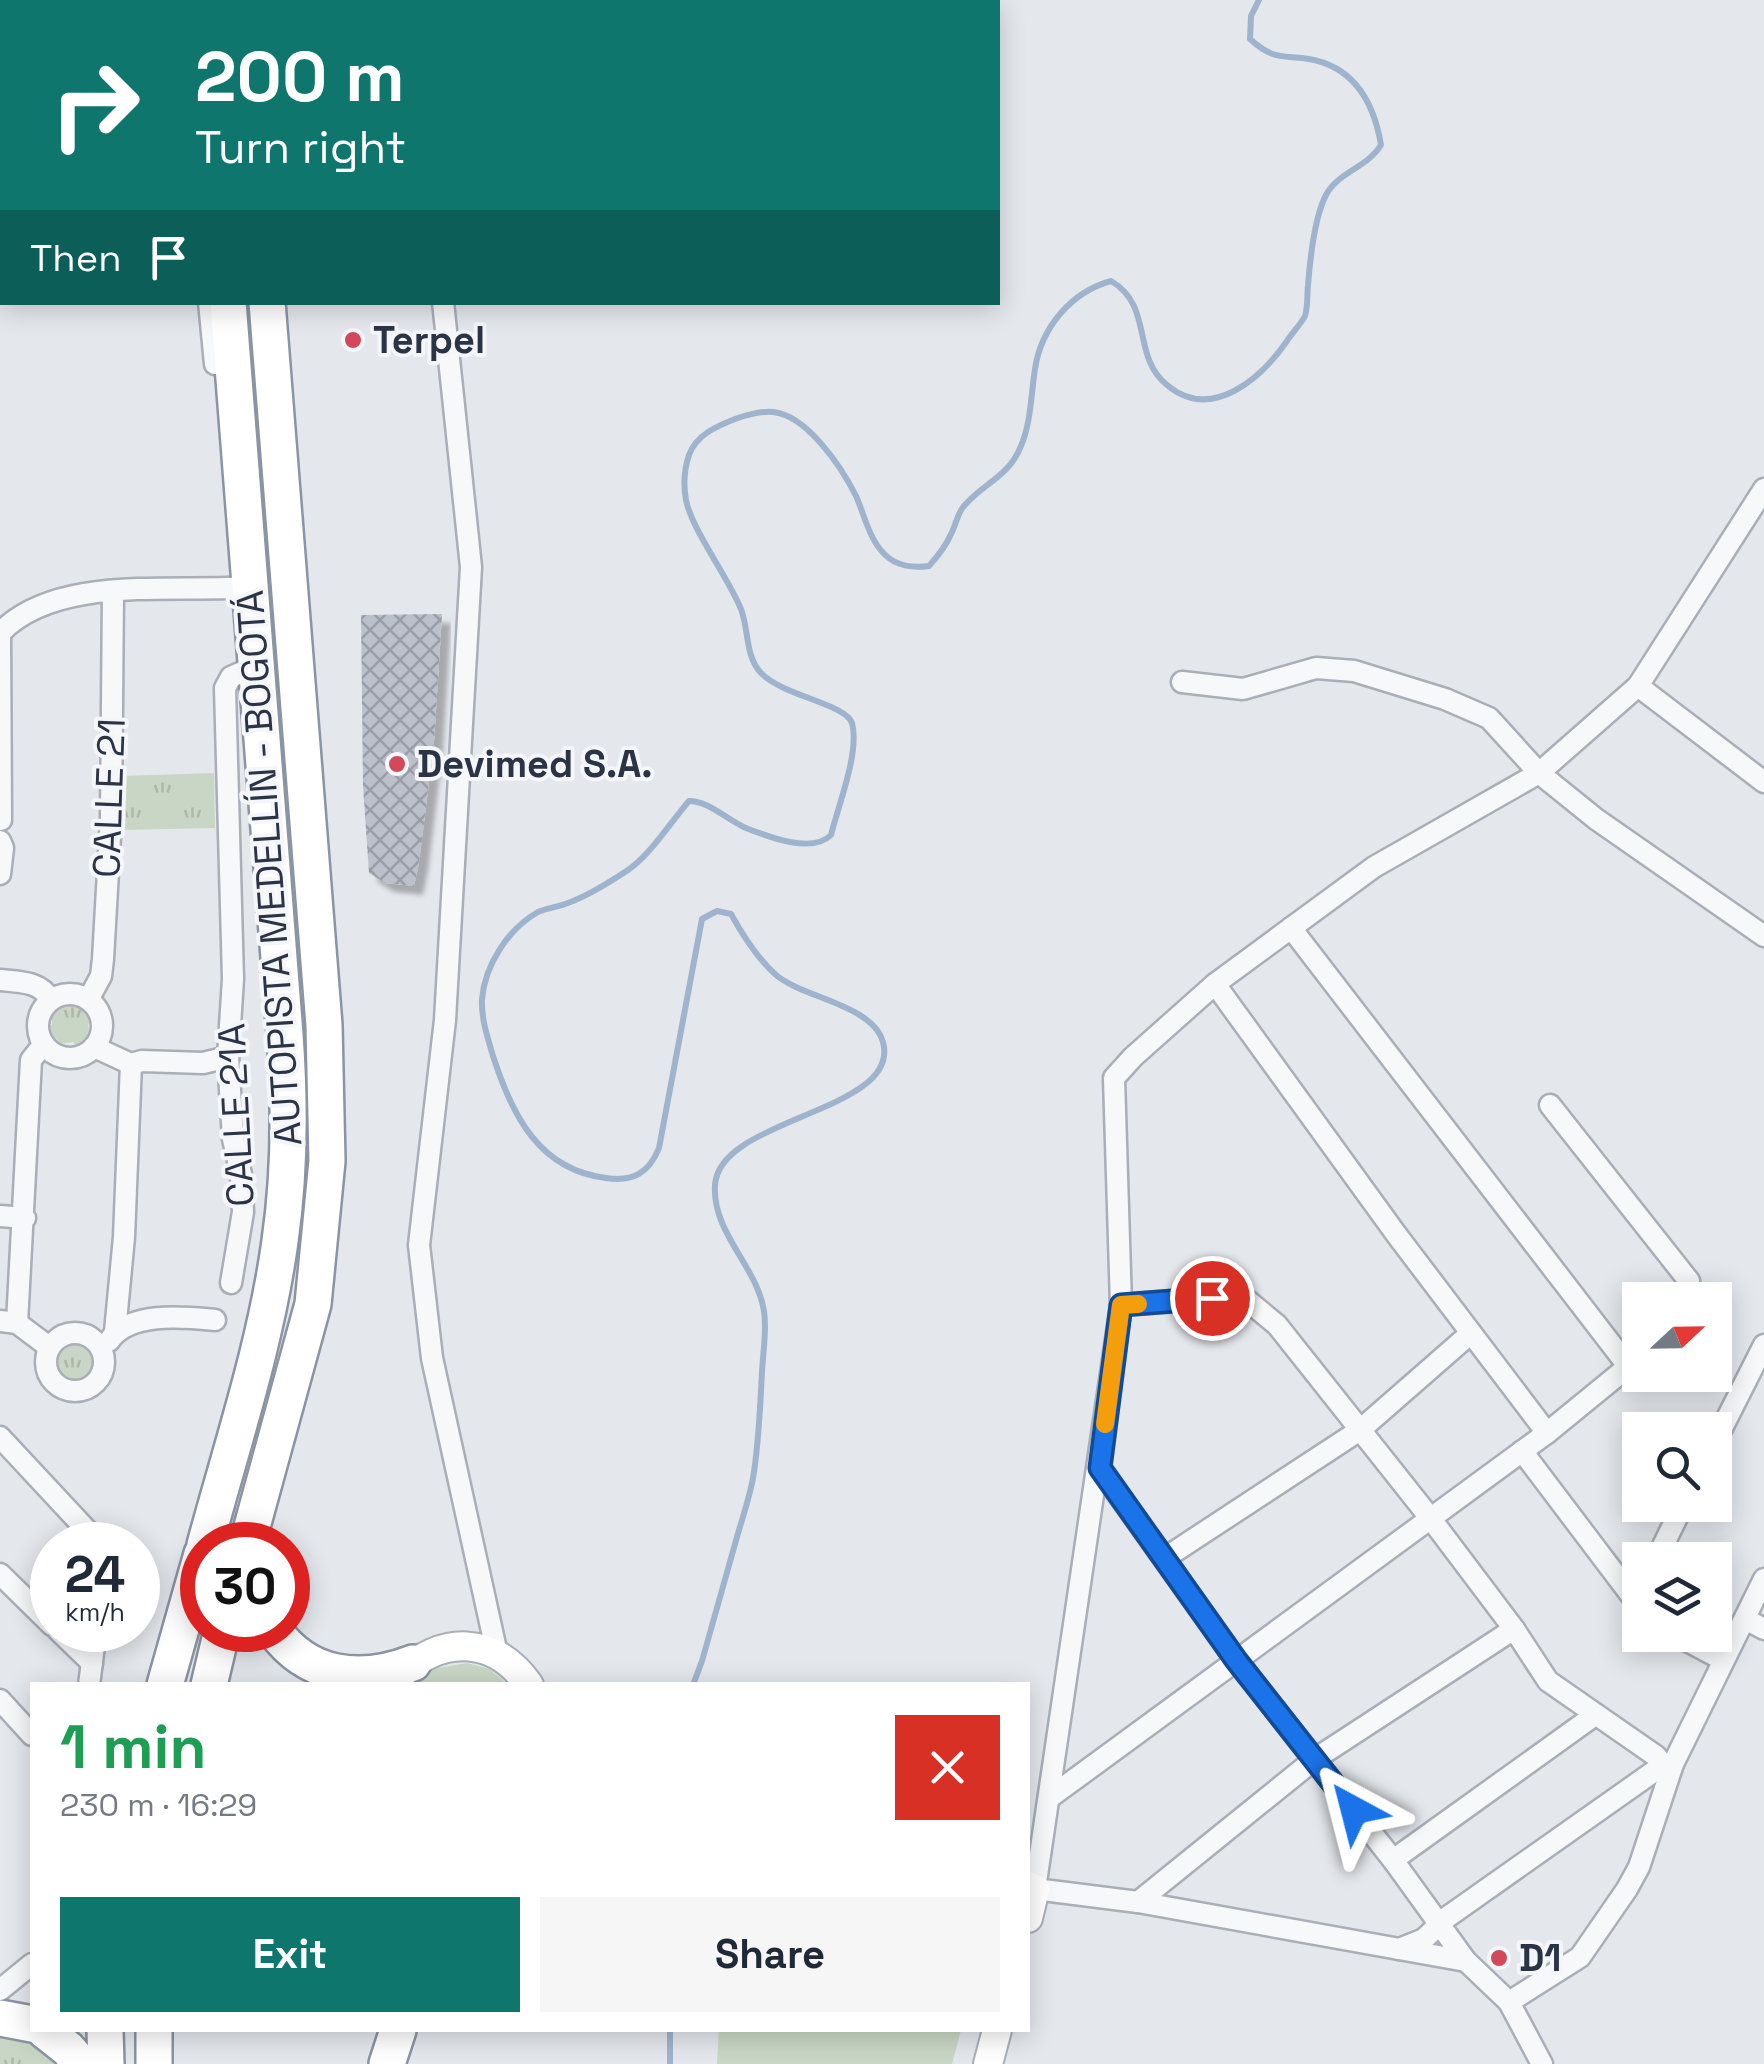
<!DOCTYPE html>
<html lang="en">
<head>
<meta charset="utf-8">
<style>
  :root { --surface:#fff; --page:#f6f6f7; --text:#1f2937; --muted:#747a83; --accent:#0f766e }
  body { margin:0; font-family:"Space Grotesk",sans-serif; background:var(--page); color:var(--text); height:100vh; display:flex; flex-direction:column; font-size:38px; white-space:nowrap }
  * { box-sizing:border-box; margin:0 }
  p { font-size:32px; color:var(--muted) }
  .icon { flex:none; width:55px; height:55px; fill:none; stroke:currentColor; stroke-width:2; stroke-linecap:round; stroke-linejoin:round }
  .map { position:relative; flex:1; overflow:hidden }
  .sheet { position:absolute; left:30px; top:1682px; width:1000px; height:350px; display:flex; flex-direction:column; background:var(--surface); border-radius:0px; box-shadow:0 5px 25px #0003 }
  .sheet>* { flex:none }
  .guide { position:absolute; left:0px; top:0px; width:1000px; height:305px; box-shadow:0 5px 25px #0003; background:#0f766e; color:#fff; overflow:hidden }
  .needle { width:65px; rotate:68deg }
  .buttons { position:absolute; left:1622px; top:1282px; display:grid; gap:20px }
  .buttons a { display:grid; place-items:center; width:110px; height:110px; border-radius:0px; background:var(--surface); box-shadow:0 5px 25px #0003; font-size:50px }
  .speed { position:absolute; left:30px; top:1522px; display:flex; gap:20px; font-size:50px; font-weight:700; text-align:center }
  .speed>* { display:grid; place-content:center; width:130px; height:130px; border-radius:50%; background:var(--surface); box-shadow:0 5px 25px #0003; line-height:1 }
  .speed small { font-size:25px; font-weight:400 }
  .speed .limit { border:15px solid #d22; background:#fff; color:#111 }
  .pin { position:absolute; display:grid; place-items:center; width:85px; height:85px; color:#fff; margin:-42px; border:5px solid #fff; border-radius:50%; box-shadow:0 2px 10px #0007 }
  .me { position:absolute; width:110px; margin:-55px; rotate:322deg; stroke-linejoin:round; filter:drop-shadow(0 0 8px #0008) }
  .turn { display:flex; align-items:center; gap:35px; height:210px; padding:0 30px; font-size:45px }
  .turn .icon { width:130px; height:130px; stroke-width:2.5 }
  .turn b { display:block; font-size:70px; line-height:85px }
  .then { display:flex; align-items:center; height:95px; padding:0 30px; background:#0003; gap:20px; font-size:38px }
  .round { display:grid; place-items:center; flex:none; width:105px; height:105px; border-radius:0px; background:var(--page) }
  .overview { display:flex; align-items:center; justify-content:space-between; height:170px; padding:0 30px }
  h1 { font-size:60px; font-weight:600; line-height:75px; color:#1e9e55 }
  .action { display:flex; gap:20px; margin-top:auto; padding:20px 30px }
  .action a { flex:1; height:115px; border-radius:0px; background:var(--accent); color:#fff; font-size:40px; font-weight:600; line-height:115px; text-align:center }
  .action a+a { background:var(--page); color:var(--text) }
  .map>svg:first-child { display:block }
  .grass { fill:url(#grass-tufts) }
  .pitch { fill:#c9d6c5 }
  .lines { fill:none; stroke-linecap:round; stroke-linejoin:round }
  .stream { stroke:#9fb4cc; stroke-width:6 }
  .building { fill:url(#building-cross-hatch); filter:url(#shadow) }
  .street-casing { stroke:#a9aeb7; stroke-width:25 }
  .secondary-casing { stroke:#a9aeb7; stroke-width:32 }
  .highway-casing { stroke:#8b94a3; stroke-width:40 }
  .street { stroke:#f7f8fa; stroke-width:20 }
  .secondary { stroke:#fff; stroke-width:28 }
  .highway { stroke:#fff; stroke-width:35 }
  .route-casing { stroke:#114b97; stroke-width:25 }
  .route { stroke:#1a73e8; stroke-width:18 }
  .slow { stroke:#f59e0b; stroke-width:18 }
  .poi-dot { fill:#d1495b; stroke:#f4f6f9; stroke-width:4 }
  .labels { text-anchor:middle; dominant-baseline:central; stroke-width:8; stroke-linejoin:round; paint-order:stroke }
  .poi-label { font-size:38px; font-weight:bold; fill:#2b3445; stroke:#f4f6f9; text-anchor:start }
  .street-label { font-size:38px; fill:#2b3445; stroke:#f4f6f9 }
</style>
</head>
<body>
<div class="map">
<svg width="1764" height="2064" viewBox="0 0 1764 2064">
  <defs>
    <pattern id="grass-tufts" width="24" height="20" patternUnits="userSpaceOnUse" patternTransform="scale(2.5)"><rect width="24" height="20" fill="#c9d6c5"/><path d="M3 7l-1-3M5 7V3M7 7l1-3M15 17l-1-3M17 17v-4M19 17l1-3" fill="none" stroke="#adb8ab"/></pattern>
    <pattern id="building-cross-hatch" width="8" height="8" patternUnits="userSpaceOnUse" patternTransform="scale(2.5)"><rect width="8" height="8" fill="#bbc0ca"/><path d="M0 0l8 8M0 8l8-8" fill="none" stroke="#989da6"/></pattern>
    <filter id="shadow"><feDropShadow dx="9" dy="9" stdDeviation="2.5" flood-color="#0004"/></filter>
  </defs>
  <rect width="100%" height="100%" fill="#e4e7ec"/>
  <g class="grass">
    <path d="M214,773l1,55 -92,2 -1,-54z"/>
    <path d="M66,1001l13,6 4,-2 10,14 -5,5 2,12 -13,10 -4,-4 -13,2 -12,-16 4,-3v-14z"/>
    <circle cx="75" cy="1362" r="19"/>
    <path d="M467,1663l22,6 20,16h-94l18,-16z"/>
    <path d="M0,2030l29,5 33,29h-62z"/>
  </g>
  <path class="pitch" d="M719,2030h242l-9,34h-235z"/>
  <g class="lines">
    <g class="stream">
      <path d="M693,1685l9,-24c11,-39 22,-78 33,-117 6,-22 14,-44 18,-66 6,-35 7,-71 9,-106 1,-20 5,-42 2,-61 -7,-45 -52,-78 -49,-126 4,-68 187,-73 168,-143 -10,-37 -80,-44 -107,-67 -18,-16 -34,-41 -45,-61l-14,-3 -15,8 -43,229c-10,25 -26,34 -53,30 -66,-8 -93,-61 -112,-119 -6,-20 -13,-40 -12,-60 3,-34 26,-70 56,-87 9,-4 20,-5 30,-9 19,-7 42,-21 60,-33 23,-16 42,-47 61,-69 20,0 38,19 57,27 23,9 66,26 85,7 7,-29 29,-83 21,-112 -6,-19 -69,-27 -91,-50 -16,-17 -12,-43 -20,-64 -13,-32 -49,-79 -55,-109 -3,-16 -2,-30 3,-45 7,-20 28,-29 46,-36 10,-4 27,-8 38,-7 34,3 69,56 83,84 7,15 11,35 21,49 12,19 31,24 52,21 9,-10 17,-20 22,-32 5,-9 6,-20 13,-28 20,-24 44,-28 57,-60 10,-23 10,-52 14,-77 6,-41 36,-77 76,-88 43,25 20,75 56,104 45,38 95,-8 120,-44 5,-8 14,-17 18,-25 3,-9 2,-22 3,-31 2,-25 6,-67 18,-90 12,-23 41,-27 55,-50 -7,-42 -26,-78 -72,-86 -28,-4 -36,1 -59,-20l1,-23 8,-16"/>
      <path d="M670,2064v-34"/>
    </g>
  </g>
  <path class="building" d="M442,614l-8,127 -15,121 -5,24 -29,-3 -16,-10 -6,-87 -2,-171z"/>
  <g class="lines">
    <g class="street-casing">
      <g id="street">
        <path d="M414,2v-2"/>
        <path d="M0,183h2"/>
        <path d="M209,302l6,62"/>
        <path d="M443,302l28,265 -26,453 -26,225 13,113 65,296"/>
        <path d="M1764,489l-126,197 -99,87 57,46 168,117"/>
        <path d="M0,633c56,-59 175,-40 251,-46"/>
        <path d="M0,633l1,187"/>
        <path d="M1182,682l61,7 73,-21 38,3 91,28 44,19 50,55 -165,94 -159,117 -82,73 -19,21 7,227 -86,584 103,13 328,59"/>
        <path d="M1638,686l126,96"/>
        <path d="M0,841l3,7 -3,26"/>
        <path d="M1291,928l337,438"/>
        <path d="M0,980c20,2 40,1 51,20"/>
        <path d="M1215,984l181,250 151,199"/>
        <circle cx="70" cy="1026" r="32"/>
        <path d="M88,1000l13,-24 2,-17 8,-140 2,-227"/>
        <path d="M94,1047l37,17 11,-3 61,2 25,-6"/>
        <path d="M1550,1105l139,176 3,19"/>
        <path d="M0,1216l25,2"/>
        <path d="M231,1283l12,-71 -2,-38 -8,-35 -5,-82 5,-78 -8,-291 6,-11 27,-12"/>
        <path d="M1121,1305l121,-9 35,29 154,194 83,110 34,52 108,75 7,9 10,-1"/>
        <path d="M0,1321l17,2 32,24"/>
        <path d="M17,1323l14,-263 13,-16"/>
        <path d="M115,1332l9,-95 7,-173"/>
        <circle cx="75" cy="1362" r="29"/>
        <path d="M109,1341c20,-30 75,-24 106,-21"/>
        <path d="M0,1437l95,102v6"/>
        <path d="M1715,1442l49,-97"/>
        <path d="M1522,1451l118,156"/>
        <path d="M1100,1469l136,191 157,200 73,101 43,41 33,62"/>
        <path d="M1165,1558l195,-128 111,-97"/>
        <path d="M1656,1560l27,-55"/>
        <path d="M0,1574l52,51"/>
        <path d="M1745,1619l19,10"/>
        <path d="M58,1630l34,33"/>
        <path d="M1676,1635l47,25"/>
        <path d="M89,1685l7,-55"/>
        <path d="M0,1700l32,35"/>
        <path d="M1049,1798l498,-365 93,-76"/>
        <path d="M1393,1860l202,-145"/>
        <path d="M1138,1902l177,-143 199,-130"/>
        <path d="M1399,1949l25,-10 22,-21 217,-153"/>
        <path d="M0,1990l32,-26"/>
        <path d="M1509,2002l71,-45 47,-68 12,-22 34,-103 91,-185"/>
      </g>
    </g>
    <g class="secondary-casing">
      <g id="secondary">
        <path d="M399,1676c42,-41 95,-41 130,9"/>
        <path d="M1028,1886l7,3 -7,29"/>
        <path d="M988,2064l9,-34"/>
      </g>
    </g>
    <g class="highway-casing">
      <g id="highway">
        <path d="M204,0v2"/>
        <path d="M246,0v2"/>
        <path d="M205,1545c27,-100 61,-201 75,-304 10,-69 10,-137 5,-206l-57,-733"/>
        <path d="M247,1545l66,-241 14,-143 -3,-136 -57,-723"/>
        <path d="M274,1630c34,48 87,53 139,33"/>
        <path d="M165,1685l37,-131"/>
        <path d="M209,1685l13,-55"/>
        <path d="M0,2018l32,6"/>
        <path d="M44,2030l24,19 13,15"/>
        <path d="M105,2030l1,34"/>
        <path d="M154,2064v-34"/>
        <path d="M387,2064l11,-34"/>
      </g>
    </g>
    <use href="#street" class="street"/>
    <use href="#secondary" class="secondary"/>
    <use href="#highway" class="highway"/>
  </g>
  <g class="lines">
    <g class="route-casing">
      <path id="route" d="M1212,1298l-91,7 -21,163 136,192 118,150"/>
    </g>
    <use href="#route" class="route"/>
    <path class="slow" d="M1105,1424l16,-119 17,-1"/>
  </g>
  <g class="poi-dot">
    <circle cx="353" cy="340" r="10"/>
    <circle cx="397" cy="764" r="10"/>
    <circle cx="1499" cy="1958" r="10"/>
  </g>
  <g class="labels">
    <g class="poi-label">
      <text x="373" y="340">Terpel</text>
      <text x="417" y="764">Devimed S.A.</text>
      <text x="1519" y="1958">D1</text>
    </g>
    <g class="street-label">
      <text transform="translate(109 798) rotate(-88)">CALLE 21</text>
      <text transform="translate(269 868) rotate(-94)">AUTOPISTA MEDELLÍN - BOGOTÁ</text>
      <text transform="translate(236 1115) rotate(-93)">CALLE 21A</text>
    </g>
  </g>
</svg>
<div class="buttons">
<a><svg class="needle" viewBox="-14 -14 28 28"><path d="M0-13l5 13h-10z" fill="#e53935"/><path d="M0 13l5-13h-10z" fill="#747a83"/></svg></a>
<a><svg class="icon" aria-label="search" viewBox="0 0 24 24"><circle cx="10" cy="10" r="6"/><path d="M15 15l6 6"/></svg></a>
<a><svg class="icon" aria-label="layers" viewBox="0 0 24 24"><path d="M12 4l9 5-9 5-9-5zM3 14l9 5 9-5"/></svg></a>
</div>
<div class="speed"><div>24<small>km/h</small></div><div class="limit">30</div></div>
<div class="pin" style="left:1212px;top:1298px;background:#d93025"><svg class="icon" aria-label="arrive" viewBox="0 0 24 24"><path d="M6 21V4h12l-3 4 3 4H6"/></svg></div>
<svg class="me" style="left:1354px;top:1810px" viewBox="-20 -20 40 40"><path d="M0-17L14 15 0 8-14 15z" fill="#1a73e8" stroke="#fff" stroke-width="4"/></svg>
<div class="guide">
<div class="turn"><svg class="icon" aria-label="right" viewBox="0 0 24 24"><path d="M7 20v-9h11M14 6l5 5-5 5"/></svg><div><b>200 m</b>Turn right</div></div>
<div class="then">Then<svg class="icon" aria-label="arrive" viewBox="0 0 24 24"><path d="M6 21V4h12l-3 4 3 4H6"/></svg></div>
</div>
<section class="sheet">
<div class="overview"><div><h1>1 min</h1><p>230 m · 16:29</p></div><a class="round" style="background:#d93025;color:#fff"><svg class="icon" aria-label="close" viewBox="0 0 24 24"><path d="M6 6l12 12M18 6L6 18"/></svg></a></div>
<div class="action"><a>Exit</a><a>Share</a></div>
</section>
</div>
</body>
</html>
